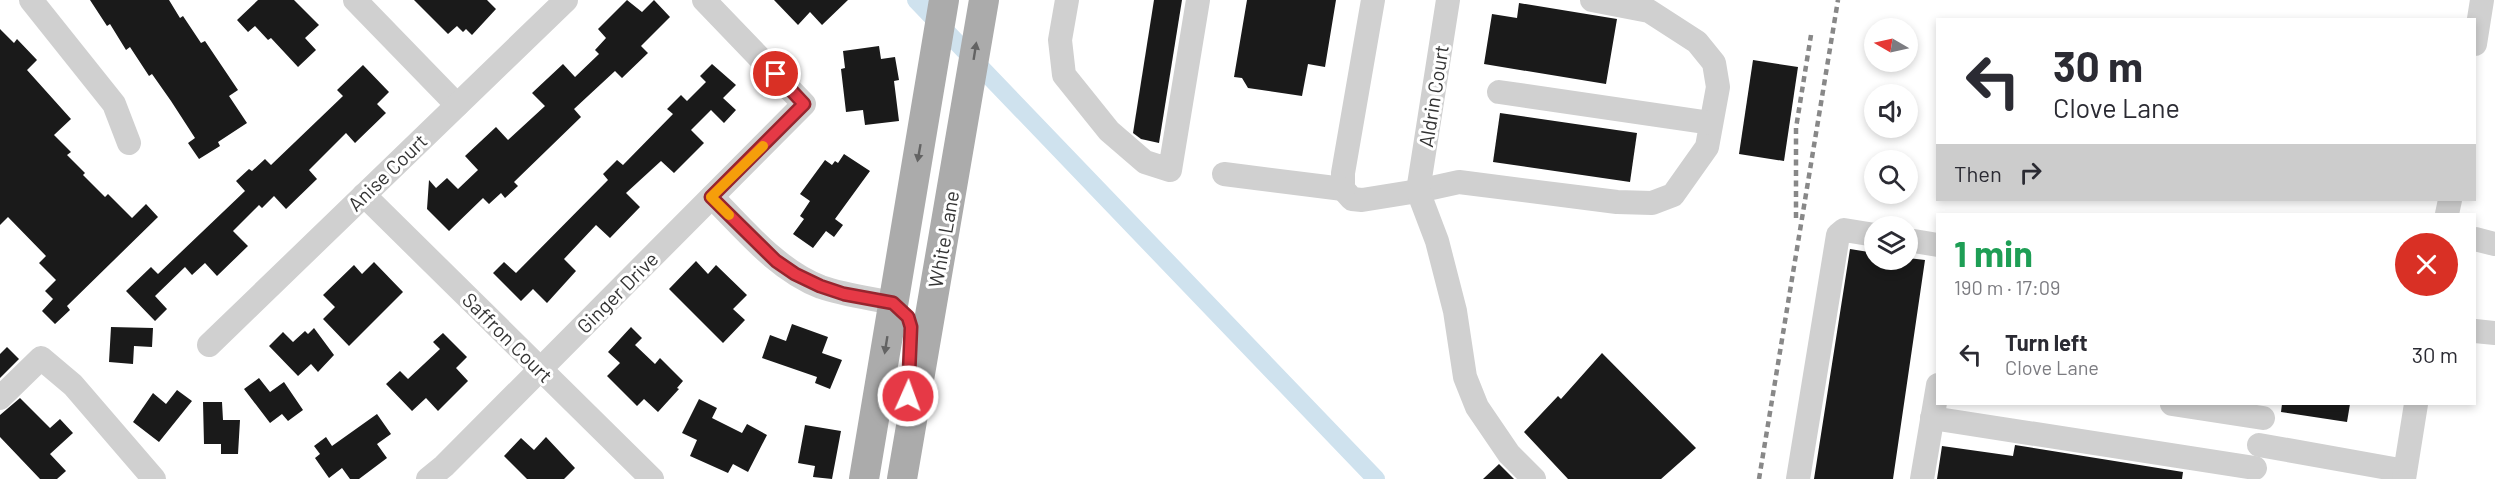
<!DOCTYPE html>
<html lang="en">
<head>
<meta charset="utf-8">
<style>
  :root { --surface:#fff; --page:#f7f7f7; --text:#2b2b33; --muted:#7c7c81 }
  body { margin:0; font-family:Barlow,sans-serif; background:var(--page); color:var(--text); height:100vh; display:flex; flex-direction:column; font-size:22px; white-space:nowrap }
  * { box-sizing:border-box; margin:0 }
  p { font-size:20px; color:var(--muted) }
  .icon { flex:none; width:33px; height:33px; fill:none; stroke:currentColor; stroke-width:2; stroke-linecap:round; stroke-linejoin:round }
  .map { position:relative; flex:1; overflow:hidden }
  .panel { position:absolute; left:1936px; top:213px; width:540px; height:192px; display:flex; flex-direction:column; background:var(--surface); border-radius:0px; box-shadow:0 3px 9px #0003 }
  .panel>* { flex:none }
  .banner { position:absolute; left:1936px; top:18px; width:540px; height:183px; border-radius:0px; box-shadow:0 3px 9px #0003; background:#fff; color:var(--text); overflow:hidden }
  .needle { width:39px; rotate:279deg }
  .tools { position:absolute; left:1864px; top:18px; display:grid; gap:12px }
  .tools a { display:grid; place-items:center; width:54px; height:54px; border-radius:50%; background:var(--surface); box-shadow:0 3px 9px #0003; font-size:30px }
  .pin { position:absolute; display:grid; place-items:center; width:51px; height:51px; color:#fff; margin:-26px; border:3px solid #fff; border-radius:50%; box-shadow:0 2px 6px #0007 }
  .me { position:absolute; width:66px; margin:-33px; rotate:2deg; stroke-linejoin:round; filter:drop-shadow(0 0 4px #0008) }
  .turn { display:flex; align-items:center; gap:21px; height:126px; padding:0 18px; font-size:27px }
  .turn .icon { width:78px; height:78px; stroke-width:2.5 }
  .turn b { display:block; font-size:42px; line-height:51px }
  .then { display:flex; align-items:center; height:57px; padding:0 18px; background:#0003; gap:12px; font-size:22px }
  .round { display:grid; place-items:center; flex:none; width:63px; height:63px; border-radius:32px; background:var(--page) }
  .headline { display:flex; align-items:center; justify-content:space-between; height:102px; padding:0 18px }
  h1 { font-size:36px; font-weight:700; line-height:45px; color:#1e9e55 }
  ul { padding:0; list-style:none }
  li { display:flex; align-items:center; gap:18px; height:78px; padding:0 18px }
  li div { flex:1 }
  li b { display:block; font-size:22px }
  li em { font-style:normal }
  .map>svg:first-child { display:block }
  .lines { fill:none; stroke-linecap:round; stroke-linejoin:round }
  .canal { stroke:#cfe2ee; stroke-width:18 }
  .building { fill:#1a1a1a }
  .minor { stroke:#d0d0d0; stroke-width:24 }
  .major { stroke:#ababab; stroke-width:30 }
  .rail { stroke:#888; stroke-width:4.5; stroke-dasharray:6 4.5; stroke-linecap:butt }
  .oneway { fill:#636363 }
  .route-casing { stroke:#96252e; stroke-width:15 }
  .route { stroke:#e63946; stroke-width:10 }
  .slow { stroke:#f59e0b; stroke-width:10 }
  .labels { text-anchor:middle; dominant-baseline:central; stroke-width:6; stroke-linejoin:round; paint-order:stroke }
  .street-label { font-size:20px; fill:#333; stroke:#fff }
</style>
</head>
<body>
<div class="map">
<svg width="2495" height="479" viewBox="0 0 2495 479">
  <rect width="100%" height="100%" fill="#fff"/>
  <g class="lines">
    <path class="canal" d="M916,0l460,479"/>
  </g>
  <g class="building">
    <path d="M90,0h79l11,18 3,-2 18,27 4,-2 33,49 -9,6 18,27 -29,19 2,4 -21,13 -11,-16 7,-5 -24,-37 -19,-27 -3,2 -19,-29 -4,3 -16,-26 -3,2z"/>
    <path d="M258,0h36l25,25 -14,13 11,12 -18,17 -27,-29 -3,2 -13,-14 -7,6 -11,-12z"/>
    <path d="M414,0h73l9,9 -24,26 -6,-6 -3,3 -6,-6 -9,8z"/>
    <path d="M627,0l15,12 12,-12 16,17 -29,29 7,7 -26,25 -7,-7 -41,38 7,8 -67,65 4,4 -13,12 -4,-5 -12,11 -6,-6 -34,33 -22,-22 2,-29 7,8 11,-10 11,11 20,-19 -13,-14 31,-29 12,13 37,-34 -13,-13 31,-29 12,13 24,-23 -4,-4 11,-12 -8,-9z"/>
    <path d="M774,0h74l-26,25 -12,-13 -12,13z"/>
    <path d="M1154,0h28l-23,143 -18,-4 -8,-6z"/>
    <path d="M1247,0h89l-11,67 -17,-3 -6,32 -54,-8 -6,-10 -8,-1z"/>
    <path d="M1519,3l98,16 -11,65 -122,-20 8,-50 25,4z"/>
    <path d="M0,29l14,14 3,-4 20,21 -10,10 44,49 -17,16 17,17 -4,3 18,18 -2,2 22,22 3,-3 24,24 14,-14 12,13 -91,89 3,4 -15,14 -13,-13 11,-12 -8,-8 11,-11 -17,-17 7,-7 -38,-39 -8,8z"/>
    <path d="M879,46l2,13 14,-2 4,23 -5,1 5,40 -34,4 -2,-15 -17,2 -5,-43 4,-1 -2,-17z"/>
    <path d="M1753,60l45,7 -14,94 -45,-7z"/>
    <path d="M712,64l24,21 -13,13 13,12 -12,13 -13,-13 -20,20 13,13 -30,30 -13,-12 -35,32 14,14 -30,31 -14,-13 -32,34 12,12 -29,32 -14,-14 -12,12 -28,-28 11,-11 12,11 92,-93 -5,-6 14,-14 6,5 50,-51 -6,-5 14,-14 6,6 19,-19 -6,-6z"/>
    <path d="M363,65l26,27 -12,12 9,9 -31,30 -9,-10 -37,37 8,9 -31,30 -12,-13 -12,12 -3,-3 -26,26 15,15 -31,30 -12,-13 -13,12 -7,-8 -30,29 12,13 -12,12 -29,-30 25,-24 7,7 87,-83 -9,-10 13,-12 3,2 13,-12 6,6 72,-69 -6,-6z"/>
    <path d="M1500,113l137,20 -7,49 -137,-20z"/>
    <path d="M844,154l26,17 -35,48 8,6 -9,12 -8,-6 -13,17 -20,-14 11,-15 -4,-3 10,-15 -10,-7 25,-34 7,5 3,-4 3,2z"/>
    <path d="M1850,249l25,4v7l33,-2 17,2 -32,219h-79z"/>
    <path d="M696,261l12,13 8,-9 31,30 -14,14 12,11 -22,23 -54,-54z"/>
    <path d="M374,262l29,30 -54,54 -26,-27 12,-12 -12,-12 31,-30 8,9z"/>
    <path d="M792,324l36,13 -6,16 20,7 -12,29 -15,-6 2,-6 -55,-19 8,-23 16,6z"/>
    <path d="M111,327l42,1 -1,19 -18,-1 -1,18 -24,-2z"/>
    <path d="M631,327l11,11 -7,7 20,19 5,-6 23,23 -6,7 2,1 -21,23 -14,-13 -7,7 -30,-30 13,-13 -12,-11z"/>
    <path d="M314,328l20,27 -16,17 -7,-8 -13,12 -29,-30 14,-14 10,10 12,-11 3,3z"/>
    <path d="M443,333l24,24 -11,11 12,13 -30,30 -12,-13 -14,13 -26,-27 14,-13 8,8 32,-30 -7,-7z"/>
    <path d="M7,347l12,12 -19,19v-24z"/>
    <path d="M1602,353l94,95 -35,31h-93l-44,-47 34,-36 3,3z"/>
    <path d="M259,378l11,14 14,-10 19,28 -15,11 -6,-7 -12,9 -26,-34z"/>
    <path d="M177,390l15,11 -33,41 -26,-20 20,-29 13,11z"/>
    <path d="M20,398l30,30 10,-9 13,14 -23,21 16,17 -9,8h-17l-40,-42v-22z"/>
    <path d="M699,399l18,9 -5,10 30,15 5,-9 20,11 -19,37 -15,-8 -5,9 -38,-17 7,-16 -15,-7z"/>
    <path d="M203,402h19l1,18h17l-2,34h-17v-10h-17z"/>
    <path d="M2282,404h68l-3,18 -66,-10z"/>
    <path d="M377,414l14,20 -14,10 10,14 -28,21h-9l-8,-11 -13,10 -14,-20 5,-4 -6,-8 12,-9 6,9z"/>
    <path d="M805,425l36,6 -9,48 -19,-2 2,-11 -17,-3z"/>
    <path d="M546,437l29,31 -11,11h-37l-23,-23 17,-18 13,12z"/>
    <path d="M2015,445l168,27 -1,7h-245l5,-33 71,10z"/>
    <path d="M1499,464l15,15h-31z"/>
  </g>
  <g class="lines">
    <g class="minor">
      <path d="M31,0l83,104 15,39"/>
      <path d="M355,0l102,105"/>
      <path d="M1067,0l-7,40 4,35 45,56 36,31 25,8 28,-170"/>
      <path d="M1373,0l-30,173v16l9,10 10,1 56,-9 41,-9 158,20 35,1 21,-8 34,-48 11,-60 -4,-24 -17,-21 -48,-31 -57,-11"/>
      <path d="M1448,0l-30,191 19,50 18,70 10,66 12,30 32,47 25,25"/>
      <path d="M2475,44l7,-44"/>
      <path d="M1499,92l212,31"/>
      <path d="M1224,174l119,15"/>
      <path d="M364,195l288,284"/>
      <path d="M712,197c33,33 65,73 109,90 23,8 48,11 72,16"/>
      <path d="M2447,214l3,-14"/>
      <path d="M2475,239l20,5"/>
      <path d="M1908,240l30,5"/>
      <path d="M2475,331l20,2"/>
      <path d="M209,345l357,-345"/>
      <path d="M0,398l41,-40 32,27 81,94"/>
      <path d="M2172,404l91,14"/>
      <path d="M1932,418l323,50"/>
      <path d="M2259,445l146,26"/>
      <path d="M428,479l16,-13 360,-362 -100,-104"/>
      <path d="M1798,479l40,-244 6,-5 31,5"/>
      <path d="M1922,479l16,-94"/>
      <path d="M2404,479l12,-75"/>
    </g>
    <g class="major">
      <path d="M864,479l80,-479"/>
      <path d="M902,479l82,-479"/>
    </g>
    <g class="rail">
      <path d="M1796,218v-90l15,-93"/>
      <path d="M1759,479l79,-479"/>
    </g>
  </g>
  <defs><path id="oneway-solid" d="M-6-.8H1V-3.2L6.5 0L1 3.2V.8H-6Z" transform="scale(1.5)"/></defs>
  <g class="oneway">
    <use href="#oneway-solid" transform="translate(975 51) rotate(-81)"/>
    <use href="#oneway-solid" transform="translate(919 153) rotate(100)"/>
    <use href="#oneway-solid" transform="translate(886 345) rotate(99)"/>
  </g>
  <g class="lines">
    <g class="route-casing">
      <path id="route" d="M776,74l28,30 -93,93 65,64 19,13 25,12 24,8 49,9 15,14 3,10 -3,69"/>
    </g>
    <use href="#route" class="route"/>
    <path class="slow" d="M729,215l-18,-18 52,-51"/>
  </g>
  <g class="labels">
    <g class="street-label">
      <text transform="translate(1433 96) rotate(-81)">Aldrin Court</text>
      <text transform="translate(387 172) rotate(-44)">Anise Court</text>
      <text transform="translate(943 239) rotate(-80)">White Lane</text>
      <text transform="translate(617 292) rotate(-45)">Ginger Drive</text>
      <text transform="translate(508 337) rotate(45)">Saffron Court</text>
    </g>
  </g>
</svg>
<div class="tools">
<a><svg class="needle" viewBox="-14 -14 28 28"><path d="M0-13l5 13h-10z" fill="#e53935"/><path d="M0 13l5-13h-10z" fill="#7c7c81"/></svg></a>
<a><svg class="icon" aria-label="sound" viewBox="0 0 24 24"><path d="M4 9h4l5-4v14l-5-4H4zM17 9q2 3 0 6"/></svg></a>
<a><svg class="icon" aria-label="search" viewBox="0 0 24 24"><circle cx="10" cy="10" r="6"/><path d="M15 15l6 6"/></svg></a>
<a><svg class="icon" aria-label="layers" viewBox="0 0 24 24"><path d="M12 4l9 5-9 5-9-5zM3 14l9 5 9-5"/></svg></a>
</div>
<div class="pin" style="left:776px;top:74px;background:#d93025"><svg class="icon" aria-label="arrive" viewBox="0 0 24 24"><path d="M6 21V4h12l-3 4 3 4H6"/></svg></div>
<svg class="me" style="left:908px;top:396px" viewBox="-20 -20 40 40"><circle r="17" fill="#e63946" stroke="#fff" stroke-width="3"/><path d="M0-11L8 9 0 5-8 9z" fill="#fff"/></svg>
<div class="banner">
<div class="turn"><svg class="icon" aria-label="left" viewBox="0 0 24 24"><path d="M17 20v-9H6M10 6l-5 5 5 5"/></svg><div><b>30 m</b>Clove Lane</div></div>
<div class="then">Then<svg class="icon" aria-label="right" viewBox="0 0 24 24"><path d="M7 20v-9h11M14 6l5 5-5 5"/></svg></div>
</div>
<section class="panel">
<div class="headline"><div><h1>1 min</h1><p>190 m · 17:09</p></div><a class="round" style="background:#d93025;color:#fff"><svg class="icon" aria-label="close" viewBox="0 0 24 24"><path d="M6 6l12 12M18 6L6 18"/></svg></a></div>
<ul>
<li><svg class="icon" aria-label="left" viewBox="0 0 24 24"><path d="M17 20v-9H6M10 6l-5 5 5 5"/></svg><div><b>Turn left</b><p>Clove Lane</p></div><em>30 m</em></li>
</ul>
</section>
</div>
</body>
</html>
